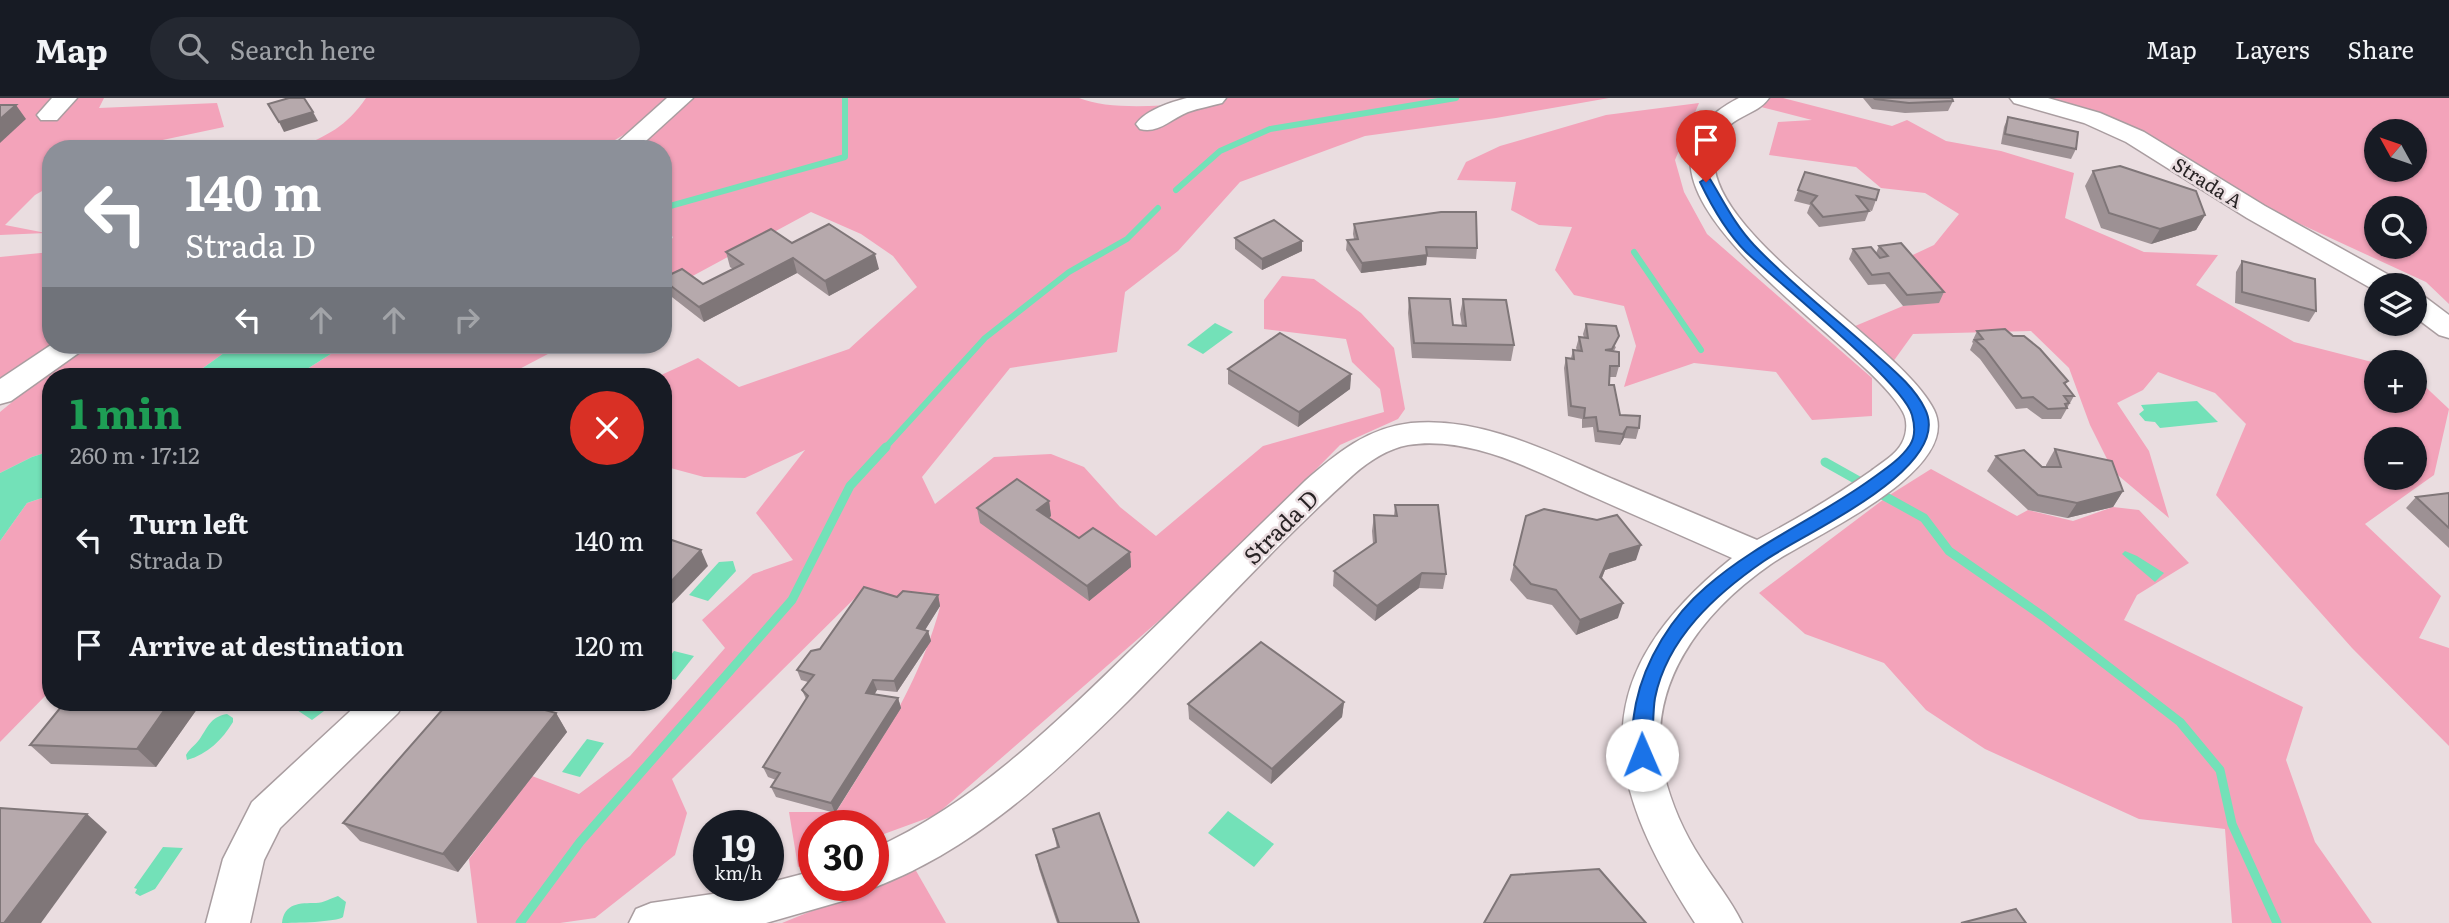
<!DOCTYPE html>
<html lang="en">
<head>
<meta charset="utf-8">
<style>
  :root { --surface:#171b24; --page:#242831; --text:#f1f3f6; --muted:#9ea1a6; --line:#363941 }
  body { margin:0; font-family:Literata,serif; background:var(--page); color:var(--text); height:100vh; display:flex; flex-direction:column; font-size:26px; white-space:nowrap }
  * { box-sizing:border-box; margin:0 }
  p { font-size:23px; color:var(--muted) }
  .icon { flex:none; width:38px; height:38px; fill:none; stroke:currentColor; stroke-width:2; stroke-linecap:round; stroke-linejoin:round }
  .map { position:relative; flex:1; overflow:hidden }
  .sheet { position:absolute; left:42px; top:270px; width:630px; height:343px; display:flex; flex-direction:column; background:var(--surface); border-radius:28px; box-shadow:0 2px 5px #0004 }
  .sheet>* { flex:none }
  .top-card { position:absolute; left:42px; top:42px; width:630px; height:214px; border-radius:28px; box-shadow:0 2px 5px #0004; background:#8c9099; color:#fff; overflow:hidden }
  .needle { width:46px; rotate:310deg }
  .tools { position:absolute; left:2364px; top:21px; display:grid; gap:14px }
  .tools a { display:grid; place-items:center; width:63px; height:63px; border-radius:50%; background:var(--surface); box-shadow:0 2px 5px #0004; font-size:35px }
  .speed { position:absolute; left:693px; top:712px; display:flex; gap:14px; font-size:35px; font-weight:700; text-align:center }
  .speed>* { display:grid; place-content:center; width:91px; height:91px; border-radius:50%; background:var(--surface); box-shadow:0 2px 5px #0004; line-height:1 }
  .speed small { font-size:18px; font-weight:400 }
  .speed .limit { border:10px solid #d22; background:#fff; color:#111 }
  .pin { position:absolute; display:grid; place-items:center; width:60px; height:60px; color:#fff; margin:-72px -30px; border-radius:50% 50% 50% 0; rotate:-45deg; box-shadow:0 0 7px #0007 }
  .pin .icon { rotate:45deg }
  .me { position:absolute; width:77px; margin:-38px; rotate:359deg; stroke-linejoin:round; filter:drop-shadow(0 0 5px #0008) }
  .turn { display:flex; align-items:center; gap:24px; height:147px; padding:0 28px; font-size:32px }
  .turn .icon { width:91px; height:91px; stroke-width:2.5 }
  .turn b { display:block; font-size:49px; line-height:60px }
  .lanes { display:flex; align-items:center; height:66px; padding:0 28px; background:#0003; justify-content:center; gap:35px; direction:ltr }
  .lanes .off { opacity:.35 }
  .round { display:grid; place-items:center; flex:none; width:74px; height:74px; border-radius:37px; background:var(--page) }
  .head { display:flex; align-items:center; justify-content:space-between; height:119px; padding:0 28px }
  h1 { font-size:42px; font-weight:700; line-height:52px; color:#1e9e55 }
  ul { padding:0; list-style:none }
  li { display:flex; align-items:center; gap:21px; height:105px; padding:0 28px }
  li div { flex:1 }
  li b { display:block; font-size:26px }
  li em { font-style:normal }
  header { display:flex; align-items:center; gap:42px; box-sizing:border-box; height:98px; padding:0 35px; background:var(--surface); border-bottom:2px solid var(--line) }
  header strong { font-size:33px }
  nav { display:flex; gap:38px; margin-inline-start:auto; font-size:24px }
  .search { width:490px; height:63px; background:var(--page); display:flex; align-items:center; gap:18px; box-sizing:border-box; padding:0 24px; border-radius:38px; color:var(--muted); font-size:26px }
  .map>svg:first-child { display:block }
  .green { fill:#f3a3ba; fill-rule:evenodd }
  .water { fill:#73e1b8 }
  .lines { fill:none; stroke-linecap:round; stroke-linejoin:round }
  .stream-far1 { stroke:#73e1b8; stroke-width:6 }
  .stream { stroke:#73e1b8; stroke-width:9 }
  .minor-casing { stroke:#a99da0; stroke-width:3 }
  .minor { fill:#fff; fill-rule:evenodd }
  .wall { fill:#9d9194 }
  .shaded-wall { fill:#7f7678 }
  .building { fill:#b6a9ac; stroke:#7f7678; stroke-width:2 }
  .route { fill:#1a73e8; stroke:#114b97; stroke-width:2 }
  .labels { text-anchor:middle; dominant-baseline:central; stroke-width:5; stroke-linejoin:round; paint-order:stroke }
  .far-street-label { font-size:19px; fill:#292425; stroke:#eadde0 }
  .street-label { font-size:23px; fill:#292425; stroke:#eadde0 }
</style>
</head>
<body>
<header>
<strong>Map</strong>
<div class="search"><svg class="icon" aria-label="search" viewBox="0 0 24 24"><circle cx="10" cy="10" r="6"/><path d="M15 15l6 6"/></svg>Search here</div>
<nav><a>Map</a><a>Layers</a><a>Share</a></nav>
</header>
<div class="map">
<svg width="2449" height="825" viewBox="0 0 2449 825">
  <rect width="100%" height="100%" fill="#eadde0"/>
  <g class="green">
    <path d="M0,0h104l-5,10 118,-5 7,24 -104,22h-69v37l-16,9 -30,30 41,8 -46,2z"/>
    <path d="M366,0h300l-41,36 -25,15h-304c32,-14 50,-22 70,-51z"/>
    <path d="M693,0h386c37,15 109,6 149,0h381l-113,20 -131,18 -125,46 -62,69 -53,41 -8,60 -107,16 -88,109 13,27 59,-47 57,-3 33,13 36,40 36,29 107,-90 121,-34 -4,-23 -28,-27 -6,-23 -82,-10v-29l18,-24 32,3 47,34 33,35 11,61 -7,10 -58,26 -123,125 -281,245 -63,23v-12h-59v35l-16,6 -9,-55h47c41,-66 84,-129 104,-205l-81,-13 -187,185 15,34 -12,42 -80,63 -35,5h-83l-8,-64 63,-83 47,18 51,-38 95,-108 -23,-28 51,-46 40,-14 -37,-47 49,-63 -60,28 -41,-1 -41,-11v-90h-4l39,-18 41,29 110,-38 68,-62 -24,-31 -32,-22 -50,-22 -148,80v-50l10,-4 -10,-25v-64h-29z"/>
    <path d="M1771,0h12l109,28 15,-6 39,21 55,10 73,22 -9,45 79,34 74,3 -22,30 98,57 82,21v38h39v-24l34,32 -15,66 -69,49 76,72 -22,42 30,10v98l-97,-98 -136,-153 30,-71 -31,-31 -57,-21 -15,18 -26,13 32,48 20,67 -56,-47 -23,-46 -21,-57 -38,-37 -118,3 -23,32 -42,-37 55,-23 35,-4 -36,-42 32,-15 25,-31 -34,-21 -44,-5 -25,-21 -87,-12 9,-33 34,-2 -63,-16zM2376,341h39v39h-39z"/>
    <path d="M2045,0h404v206l-23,-22 -163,-75zM2376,33h39v39h-39zM2376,110h39v39h-39z"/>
    <path d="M1699,5l-24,57 9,32 23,42 165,144v38l-60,4 -36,-48 -82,-9 -70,24 12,-41 -12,-40 -50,-11 -19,-25 17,-43 -33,-2 -28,-15 5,-28 -59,-2 9,-18 34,-16 106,-31z"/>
    <path d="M51,154v93h2l-53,37v-125z"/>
    <path d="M86,247h149l-43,31h-141v75l-19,6 -32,16v-61l74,-61z"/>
    <path d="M345,247h220l-59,31h-210z"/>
    <path d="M1931,371l86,47 11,-6 45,11 40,-14 26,3 50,53 -52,32 -13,25 179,87 -17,53 29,82 57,81h-140l-7,-94 -86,-10 -154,-70 -59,-39 -42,-47 -79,-29 -46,-41 129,-97z"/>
    <path d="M51,397v195l-51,52v-201l27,-38z"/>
    <path d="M915,771l31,54h-164z"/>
  </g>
  <g class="water">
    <path d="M1215,225l18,9 -30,22 -16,-9z"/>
    <path d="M235,247h110l-49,31h-104z"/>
    <path d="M2197,303l21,21 -58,6 -5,-6 -10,-1 -6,-7 5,-4 -3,-5z"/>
    <path d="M51,353v44l-24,8 -27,38v-68l32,-16z"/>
    <path d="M2125,453l12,5 27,17 -9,9 -33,-28z"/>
    <path d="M733,463l3,10 -28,30 -19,-6 30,-33z"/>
    <path d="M674,553l20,5 -19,24 -12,-4v-11z"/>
    <path d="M285,604h51l-24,18z"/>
    <path d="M227,616l6,4v4c-11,18 -25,32 -46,38l-1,-5c4,-7 11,-11 15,-18 8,-12 10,-20 26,-23z"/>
    <path d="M587,641l17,4 -24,34 -18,-5z"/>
    <path d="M1228,713l46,33 -20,23 -46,-34z"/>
    <path d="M163,749l20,1 -28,41 -15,7 -5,-3 2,-4 -3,-1z"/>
    <path d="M338,798l8,6 -3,15c-6,5 -49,6 -61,6 2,-20 18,-20 34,-20 8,0 15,-5 22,-7z"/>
  </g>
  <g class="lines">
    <g class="stream-far1">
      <path d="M1176,92l44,-39 50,-22 186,-31"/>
      <path d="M663,110l182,-51v-59"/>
      <path d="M1634,154l67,98"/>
      <path d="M884,351l101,-111 84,-66 58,-33 31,-31"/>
    </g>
    <g class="stream">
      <path d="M1825,364l41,23"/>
      <path d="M1877,394l47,26 25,33 95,66 136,105 40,48 12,54 45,99"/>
      <path d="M520,825l60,-81 212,-242 58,-114 36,-39"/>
    </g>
    <g class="minor-casing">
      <g id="minor">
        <path d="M52,0h25l-20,22h-16l-4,-5z"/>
        <path d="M667,0h26l-56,51h-27z"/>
        <path d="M1187,0h39l-4,5c-11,3 -23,5 -34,9 -17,7 -30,22 -48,17l-4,-5c10,-14 35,-22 51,-26z"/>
        <path d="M1739,0h30c-13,19 -41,16 -52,46 -31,80 183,196 217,266 30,61 -124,127 -163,154 -69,48 -127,121 -107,210 7,29 20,59 37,85 13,21 30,41 41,64h-47c-96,-148 -109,-247 37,-365 -45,-20 -91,-40 -136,-60 -57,-25 -123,-63 -188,-53 -21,4 -39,16 -55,30 -79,71 -150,151 -225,226 -75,74 -154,149 -255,187l-7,-2h7v-37c101,-45 182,-125 260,-201 58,-56 115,-111 172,-167 32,-28 62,-53 106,-58 70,-7 141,30 204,57 47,20 95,40 142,60 40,-21 77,-43 114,-69 10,-8 25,-16 31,-28 5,-9 6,-22 1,-31 -38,-72 -325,-232 -164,-314z"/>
        <path d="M2010,0h38l52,15 44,19 121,74 131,73 4,6h-24v6l-129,-73 -121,-76 -42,-19 -70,-20z"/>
        <path d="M2415,196l10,3 24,18v23l-10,-3 -24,-18z"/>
        <path d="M51,247h34l-5,7 -69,49 -11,3v-25z"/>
        <path d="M360,604h44l-6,11 -118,115 -16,32 -14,63h-44l17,-64 29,-57z"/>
        <path d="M814,773v15h38l-6,14 -80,23h-137l7,-14 15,-6 117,-17v-3z"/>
      </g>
    </g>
    <use href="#minor" class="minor"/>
  </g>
  <g class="wall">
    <path d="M1863,0h89l1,3 -5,10 -43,2 -33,-4z"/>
    <path d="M2008,19l68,32 -5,10 -70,-15 3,-17z"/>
    <path d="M2093,73l112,44 -9,15 -45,14 -50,-16 -16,-42z"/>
    <path d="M1805,74l71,28 -4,11 -4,-1 1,1 -4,10 -46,6 -12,-14 3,-8 -16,-4z"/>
    <path d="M1354,126l123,24 -1,11 -49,-2 -1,8 -65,8 -15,-23 1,-10 7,-1 -1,-5z"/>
    <path d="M1235,140l67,3v10l-40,19 -27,-21z"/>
    <path d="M792,145l87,26 -50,27 -32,-23 -93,49 -36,-28 -5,-12v-4l40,6 30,-15 -3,-2 -4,-15z"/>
    <path d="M1879,148l65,46 -5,11 -36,3 -18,-22 -17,1 -19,-26 4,-10 23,4z"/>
    <path d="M2242,163l74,50 -7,11 -74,-19 1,-31z"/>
    <path d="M1409,200l44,27 9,1 -2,-12 3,-15 51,46 -3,16 -99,-3 -4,-45z"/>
    <path d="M1586,226l30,23 -2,4 5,15 -3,11h-6l-1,8 11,30 19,13 -3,11 -12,-1 -4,7 -25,-3 -2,-15 -11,1v-9l-14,-3 -4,-48 2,-10h5l2,-8h4l-1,-2 3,-11 5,1 -1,-4z"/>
    <path d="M1977,233l91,50 -3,4 9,11 -13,23h-19l-15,-11 -11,1 -36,-50 -10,-9 3,-7 -1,-1z"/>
    <path d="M1228,271l123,5 -1,15 -52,38 -70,-43z"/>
    <path d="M2055,351l68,42 -10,16 -46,11 -39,-8 -41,-39 9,-15 46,11h4v-2z"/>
    <path d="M2449,395v55l-43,-40 10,-11z"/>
    <path d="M1049,403l2,15 -2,2 30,20 51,14 1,15 -42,34 -109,-78 -3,-15z"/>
    <path d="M1395,407l51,69 -3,15 -24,-1 -44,33 -42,-35 1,-15 39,-27 -1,-13 2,-16 20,1z"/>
    <path d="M1526,418l110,44 -31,10 -3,8 16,40 -42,17 -24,-30 -25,-6 -17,-19z"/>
    <path d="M938,497l2,11 -15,24 3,1 3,10 -34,51 -20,-2 -3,4 24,4 3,10 -66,105 -59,-16 -5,-10 5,-7 -8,-3 -5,-10 43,-68 -4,-9 6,-8 -7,-2 -4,-10 23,-21 77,-52z"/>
    <path d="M202,604l-46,65 -105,-3 -21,-19z"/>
    <path d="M1344,604l-2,15 -71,67 -82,-65 -1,-15z"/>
    <path d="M556,615l11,19 -109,140 -98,-31 -17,-18z"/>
    <path d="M1053,731l86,94h-82l-18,-54 -3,-14 21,-7z"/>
  </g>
  <g class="shaded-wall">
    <path d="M16,7l10,14 -26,24v-24z"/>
    <path d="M313,14l5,9 -34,11 -5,-10z"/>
    <path d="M2205,117l-9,15 -45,14 9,-15z"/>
    <path d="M1302,143v10l-40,19v-11z"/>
    <path d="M875,156l4,15 -50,27 -4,-15z"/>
    <path d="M1427,157l-1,10 -65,8 1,-10z"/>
    <path d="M793,160l4,15 -93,49 -5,-15z"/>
    <path d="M1351,276l-1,15 -52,38 1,-15z"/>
    <path d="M1627,329l-3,11 -4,7 3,-11z"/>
    <path d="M2123,393l-10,16 -46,11 10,-15z"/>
    <path d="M1049,403l2,15 -12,9 -2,-15z"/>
    <path d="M1641,447l-5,15 -31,10 -9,22 4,-15 10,-23z"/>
    <path d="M701,452l7,16 -45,47v-23z"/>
    <path d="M1130,454l1,15 -42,34 -2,-15z"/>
    <path d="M1422,475l-3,15 -44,33 2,-15z"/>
    <path d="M938,497l2,11 -20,32 -3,-10z"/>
    <path d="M1623,505l-5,15 -42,17 4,-15z"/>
    <path d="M928,533l3,10 -34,51 -3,-11z"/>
    <path d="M873,582l4,10 -7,13 -4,-10z"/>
    <path d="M898,600l3,10 -66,105 -4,-10z"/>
    <path d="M170,604h32l-46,65 -19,-18z"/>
    <path d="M1344,604l-2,15 -71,67 1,-15z"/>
    <path d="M556,615l11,19 -109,140 -15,-18z"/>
    <path d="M87,716l20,18 -66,91h-37z"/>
  </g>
  <g class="building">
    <path d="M289,0h15l9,14 -34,10 -11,-18z"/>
    <path d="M1874,0h78l1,3 -44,2 -34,-4z"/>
    <path d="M0,7h16l-16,14z"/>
    <path d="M2008,19l70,15 -2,17 -71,-15z"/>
    <path d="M149,44l6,7h-24z"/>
    <path d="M2120,68l76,25 9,24 -45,14 -51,-16 -16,-42z"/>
    <path d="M1805,74l74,18 -3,10 -19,-4 12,15 -46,6 -12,-14 6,-7 -19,-6z"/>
    <path d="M1441,114h35l1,36 -51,-1 1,8 -65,8 -15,-23 11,-1 -4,-15z"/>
    <path d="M1274,122l28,21 -40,18 -27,-21z"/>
    <path d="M829,126l46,30 -50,27 -32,-23 -94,49 -36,-27v-2l19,-9 21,15 40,-20 -17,-12 45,-23 21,14z"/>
    <path d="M1901,145l43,49 -37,3 -18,-22 -17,2 -19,-26 18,-2 9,11 8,-2 -9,-10z"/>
    <path d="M2242,163l73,18 1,32 -74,-19z"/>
    <path d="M1409,200l41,1 3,26 13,1 -3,-27 43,1 8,45 -100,-2z"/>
    <path d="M1586,226l30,2 3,10 -7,13 -7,1 14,2v14h-9l-1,19h5l6,30 20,1 -1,12 -12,-1 -4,7 -25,-3 -2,-14 -12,1 1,-10 -14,-2 -5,-48 8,1 -1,-9 9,1 -3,-14 9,1z"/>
    <path d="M2005,231l8,7h11l16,13 28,32 -4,2 10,13h-10l5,7 -4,1 2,4 -19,1 -15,-12 -11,1 -37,-49 -10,-9 8,-1 -6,-8z"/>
    <path d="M1280,235l71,41 -52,38 -71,-43z"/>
    <path d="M2055,351l57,12 11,30 -46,12 -39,-8 -42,-39 28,-6 18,17h19z"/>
    <path d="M1017,381l32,22 -12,9 42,28 14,-10 37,24 -43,34 -110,-78z"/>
    <path d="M2449,395v35l-33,-31z"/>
    <path d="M1395,407h43l8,69 -24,-1 -45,33 -43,-35 42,-29 -2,-27 23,1z"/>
    <path d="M1544,411l53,11 20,-5 24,30 -31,9 -10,23 23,26 -43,17 -24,-30 -25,-6 -17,-19 12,-49z"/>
    <path d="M663,439l38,13 -38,40z"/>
    <path d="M864,489l33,10 6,-6 35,4 -21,33 11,3 -34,50 -21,-1 -7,13 32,5 -67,105 -60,-16 9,-14 -17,-6 45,-71 -6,-6 12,-15 -17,-5 14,-19 9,-2z"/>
    <path d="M1261,544l83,60 -72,67 -84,-65z"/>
    <path d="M65,604h105l-33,47 -107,-4z"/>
    <path d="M449,604h67l40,11 -113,141 -100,-31z"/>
    <path d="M0,710l87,6 -83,109h-4z"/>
    <path d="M1099,715l40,110h-80l-23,-68 23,-8 -6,-18z"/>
    <path d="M1599,771l47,54h-162l27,-48z"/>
    <path d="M2016,811l10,14h-65z"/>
  </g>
  <path class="route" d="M1706,80l4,1c14,23 25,46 44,66 36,38 79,71 118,106 19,17 42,35 53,58 30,59 -123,125 -161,152 -48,33 -97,77 -109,137 -3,17 -1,52 -6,63l-7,2 -6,-2c-8,-16 -3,-41 0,-58 9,-43 36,-87 70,-116 49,-43 111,-69 164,-107 14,-10 30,-20 40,-35 6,-9 5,-19 2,-30 -8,-32 -135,-133 -166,-163 -20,-20 -34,-45 -46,-70z"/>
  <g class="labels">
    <g class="far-street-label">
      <text transform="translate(2208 84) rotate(32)">Strada A</text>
    </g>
    <g class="street-label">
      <text transform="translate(1280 428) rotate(-45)">Strada D</text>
    </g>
  </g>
</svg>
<div class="tools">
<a><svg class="needle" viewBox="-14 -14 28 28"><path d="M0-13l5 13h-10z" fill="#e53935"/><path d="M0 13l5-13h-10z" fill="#9ea1a6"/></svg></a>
<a><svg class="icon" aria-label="search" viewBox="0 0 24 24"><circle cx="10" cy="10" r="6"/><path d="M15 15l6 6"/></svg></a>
<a><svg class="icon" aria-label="layers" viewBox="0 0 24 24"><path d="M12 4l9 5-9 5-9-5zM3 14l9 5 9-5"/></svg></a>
<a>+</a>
<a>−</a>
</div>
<div class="speed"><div>19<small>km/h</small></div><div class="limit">30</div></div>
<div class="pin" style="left:1706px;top:84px;background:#d93025"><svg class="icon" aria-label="arrive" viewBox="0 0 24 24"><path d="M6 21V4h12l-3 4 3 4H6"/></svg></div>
<svg class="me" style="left:1642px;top:657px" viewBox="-20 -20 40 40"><circle r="19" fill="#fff"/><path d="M0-13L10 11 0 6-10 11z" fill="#1a73e8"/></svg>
<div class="top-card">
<div class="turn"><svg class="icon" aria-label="left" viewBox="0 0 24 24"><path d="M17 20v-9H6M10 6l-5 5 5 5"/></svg><div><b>140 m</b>Strada D</div></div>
<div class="lanes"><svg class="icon" aria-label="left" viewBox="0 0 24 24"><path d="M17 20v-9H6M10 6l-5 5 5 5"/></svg><svg class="icon off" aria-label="ahead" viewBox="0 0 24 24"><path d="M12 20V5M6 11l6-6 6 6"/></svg><svg class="icon off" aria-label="ahead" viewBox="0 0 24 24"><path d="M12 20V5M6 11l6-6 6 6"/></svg><svg class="icon off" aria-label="right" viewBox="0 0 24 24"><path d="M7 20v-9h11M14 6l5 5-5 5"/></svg></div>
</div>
<section class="sheet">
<div class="head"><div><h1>1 min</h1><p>260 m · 17:12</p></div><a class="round" style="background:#d93025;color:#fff"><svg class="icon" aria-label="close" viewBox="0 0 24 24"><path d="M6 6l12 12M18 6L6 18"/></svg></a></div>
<ul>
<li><svg class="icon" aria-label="left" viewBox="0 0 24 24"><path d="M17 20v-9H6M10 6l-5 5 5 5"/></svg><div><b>Turn left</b><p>Strada D</p></div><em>140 m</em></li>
<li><svg class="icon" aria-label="arrive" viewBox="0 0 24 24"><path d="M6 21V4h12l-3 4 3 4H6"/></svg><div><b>Arrive at destination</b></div><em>120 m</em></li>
</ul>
</section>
</div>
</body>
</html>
